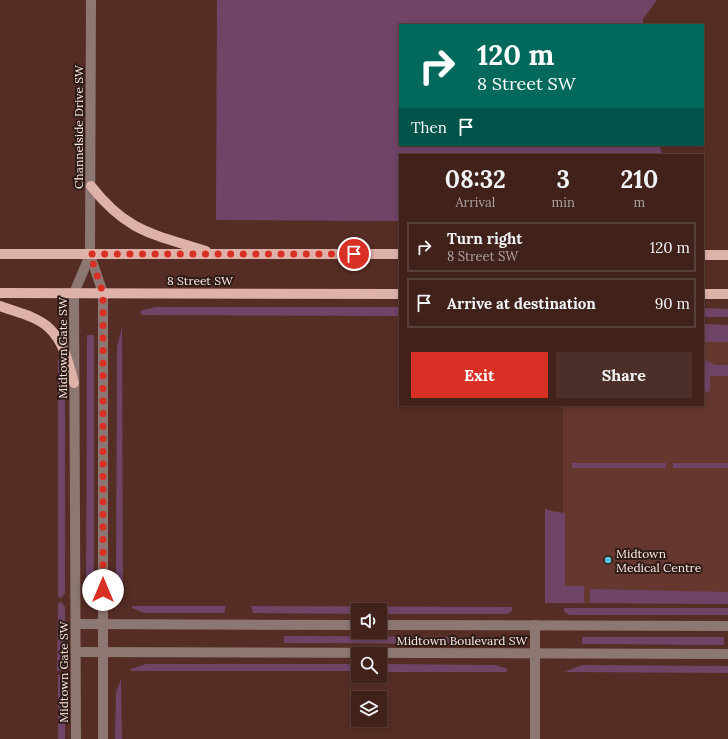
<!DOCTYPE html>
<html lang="en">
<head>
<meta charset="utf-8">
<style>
  :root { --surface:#40221b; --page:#4b2f28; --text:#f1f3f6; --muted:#aea4a3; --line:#593f3a; --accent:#d93025 }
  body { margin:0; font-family:Lora,serif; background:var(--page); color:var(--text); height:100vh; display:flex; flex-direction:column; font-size:15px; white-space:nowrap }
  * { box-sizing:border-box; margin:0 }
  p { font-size:13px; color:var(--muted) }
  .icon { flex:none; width:22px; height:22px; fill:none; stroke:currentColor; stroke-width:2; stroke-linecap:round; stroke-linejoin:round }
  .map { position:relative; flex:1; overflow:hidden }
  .side { position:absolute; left:399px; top:154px; width:305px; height:252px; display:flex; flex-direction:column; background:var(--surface); border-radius:0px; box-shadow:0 2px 6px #0003,0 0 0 1px var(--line) }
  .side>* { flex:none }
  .banner { position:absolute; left:399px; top:24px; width:305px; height:122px; border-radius:0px; box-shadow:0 2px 6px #0003,0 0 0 1px var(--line); background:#00695c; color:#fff; overflow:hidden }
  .fabs { position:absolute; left:351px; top:603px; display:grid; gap:8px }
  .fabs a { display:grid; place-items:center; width:36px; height:36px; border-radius:0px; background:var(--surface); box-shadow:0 2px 6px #0003,0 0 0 1px var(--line); font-size:20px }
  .pin { position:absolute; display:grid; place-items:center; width:34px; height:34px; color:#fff; margin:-17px; border:2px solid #fff; border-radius:50%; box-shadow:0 1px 4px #0007 }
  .me { position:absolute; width:44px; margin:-22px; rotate:0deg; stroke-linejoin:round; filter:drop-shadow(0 0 3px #0008) }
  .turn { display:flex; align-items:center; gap:14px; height:84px; padding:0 12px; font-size:18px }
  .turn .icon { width:52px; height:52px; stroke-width:2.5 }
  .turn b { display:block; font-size:28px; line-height:34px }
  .then { display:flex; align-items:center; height:38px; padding:0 12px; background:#0003; gap:8px; font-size:15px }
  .eta { display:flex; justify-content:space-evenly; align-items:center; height:68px; text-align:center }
  .eta b { font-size:24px; font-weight:700; line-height:28px }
  .action { display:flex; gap:8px; margin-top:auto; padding:8px 12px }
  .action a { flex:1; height:46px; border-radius:0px; background:var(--accent); color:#fff; font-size:16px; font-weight:700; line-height:46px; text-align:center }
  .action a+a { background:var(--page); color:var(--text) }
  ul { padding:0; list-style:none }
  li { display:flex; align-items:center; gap:12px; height:50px; margin:0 8px 6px; padding:0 4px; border:2px solid var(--line); border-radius:0px }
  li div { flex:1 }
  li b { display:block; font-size:15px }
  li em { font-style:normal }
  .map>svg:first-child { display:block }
  .built { fill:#66372e }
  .green { fill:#6f4467 }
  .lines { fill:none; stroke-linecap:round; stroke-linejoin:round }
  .minor { stroke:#8c7772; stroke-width:10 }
  .major { stroke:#deb2a8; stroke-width:10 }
  .route { stroke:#d93025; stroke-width:7; stroke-dasharray:0 12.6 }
  .poi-dot { fill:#56c9e1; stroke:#2e1c17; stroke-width:1.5 }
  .labels { text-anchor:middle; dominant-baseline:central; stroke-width:4; stroke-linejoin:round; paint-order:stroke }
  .street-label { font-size:12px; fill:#ffe9e4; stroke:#2e1c17 }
  .poi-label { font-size:12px; fill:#ffe9e4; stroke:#2e1c17; text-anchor:start }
</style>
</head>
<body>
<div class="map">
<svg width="728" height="739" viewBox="0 0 728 739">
  <rect width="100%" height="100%" fill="#562d24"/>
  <path class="built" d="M703,324l25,1v279l-183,-1v-94l18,3v-107h140z"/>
  <g class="green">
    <path d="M217,0h440l-14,19v6h-243v120h259l4,10h-263v66l-184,-1z"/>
    <path d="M156,307h244v9l-258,-1 -2,-4z"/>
    <path d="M703,308l25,1v8h-25z"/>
    <path d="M703,324l25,1v17h-25z"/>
    <path d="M122,327l1,270 -2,1 -4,-8 -1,-9 1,-234z"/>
    <path d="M87,335h7v257h-8z"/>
    <path d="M703,359l12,6h13v11h-18v14l-3,3 -3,-3z"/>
    <path d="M58,360h2l5,27v206l-4,5 -3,-1z"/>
    <rect x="572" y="463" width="94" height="5"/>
    <rect x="673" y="463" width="55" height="5"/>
    <path d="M545,509l9,3 11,1v73h19v17h-39z"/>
    <path d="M590,589l138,3v12l-138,-1z"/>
    <path d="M61,602l4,5v59l-4,5h-4l1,-68z"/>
    <path d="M132,606h94l-2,7h-80l-12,-5z"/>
    <path d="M251,606l261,1v4l-4,3h-128v-4h-22v4l-105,-1z"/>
    <path d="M564,608h164v7h-159l-5,-4z"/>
    <path d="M284,636l210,1v7l-210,-1z"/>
    <path d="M582,637h142v8l-142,-1z"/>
    <path d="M146,664h212v7h-227v-2z"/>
    <path d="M380,664l115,1 13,4 -2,3h-126z"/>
    <path d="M582,665l146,1v7l-164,-1z"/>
    <path d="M58,675h3l4,5v59h-7z"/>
    <path d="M121,679l1,60h-7l1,-47z"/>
  </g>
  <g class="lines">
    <g class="minor">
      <path d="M91,0l-1,255 13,38v446"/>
      <path d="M76,624l282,1"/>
      <path d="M380,625l348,1"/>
      <path d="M76,652l652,2"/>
      <path d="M76,739l-2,-446 16,-38"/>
      <path d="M535,739v-114"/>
    </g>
    <g class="major">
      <path d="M91,186c36,46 62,48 115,65"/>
      <path d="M0,254h400"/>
      <path d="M703,255h25"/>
      <path d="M0,293l400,1"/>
      <path d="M703,294h25"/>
      <path d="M0,306c15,6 36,10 48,21 16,14 21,38 26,56"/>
    </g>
  </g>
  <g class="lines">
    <path class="route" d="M103,590v-297l-13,-39h264"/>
  </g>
  <circle class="poi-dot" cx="608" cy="560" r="4"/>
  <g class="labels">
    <g class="street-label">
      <text transform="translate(78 127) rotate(-90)">Channelside Drive SW</text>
      <text x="200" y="280">8 Street SW</text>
      <text transform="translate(62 348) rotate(-90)">Midtown Gate SW</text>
      <text x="462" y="640">Midtown Boulevard SW</text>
      <text transform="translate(63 672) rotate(-90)">Midtown Gate SW</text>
    </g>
    <g class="poi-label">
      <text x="616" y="553">Midtown<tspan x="616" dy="14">Medical Centre</tspan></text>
    </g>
  </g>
</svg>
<div class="fabs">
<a><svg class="icon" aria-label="sound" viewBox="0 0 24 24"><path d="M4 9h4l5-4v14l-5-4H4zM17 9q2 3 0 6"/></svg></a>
<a><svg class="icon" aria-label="search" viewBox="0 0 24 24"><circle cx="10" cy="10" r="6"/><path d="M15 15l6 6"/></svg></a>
<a><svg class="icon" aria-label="layers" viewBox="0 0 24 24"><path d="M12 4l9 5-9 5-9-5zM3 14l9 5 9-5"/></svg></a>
</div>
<div class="pin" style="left:354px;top:254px;background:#d93025"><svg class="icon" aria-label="arrive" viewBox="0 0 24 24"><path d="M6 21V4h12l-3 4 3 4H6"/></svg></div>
<svg class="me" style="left:103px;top:590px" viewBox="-20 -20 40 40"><circle r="19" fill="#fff"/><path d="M0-13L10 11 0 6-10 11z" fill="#d93025"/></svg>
<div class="banner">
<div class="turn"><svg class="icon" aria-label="right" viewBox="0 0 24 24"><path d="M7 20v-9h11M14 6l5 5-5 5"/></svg><div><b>120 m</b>8 Street SW</div></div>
<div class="then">Then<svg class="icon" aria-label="arrive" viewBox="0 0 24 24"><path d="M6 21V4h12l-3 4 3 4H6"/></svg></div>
</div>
<section class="side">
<div class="eta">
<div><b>08:32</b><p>Arrival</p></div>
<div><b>3</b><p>min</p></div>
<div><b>210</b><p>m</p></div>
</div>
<ul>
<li><svg class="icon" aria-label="right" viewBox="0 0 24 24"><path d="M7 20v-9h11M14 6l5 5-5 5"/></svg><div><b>Turn right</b><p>8 Street SW</p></div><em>120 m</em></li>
<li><svg class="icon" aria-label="arrive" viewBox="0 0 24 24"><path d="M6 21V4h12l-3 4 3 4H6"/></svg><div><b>Arrive at destination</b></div><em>90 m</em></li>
</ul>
<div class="action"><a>Exit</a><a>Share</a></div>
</section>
</div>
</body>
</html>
